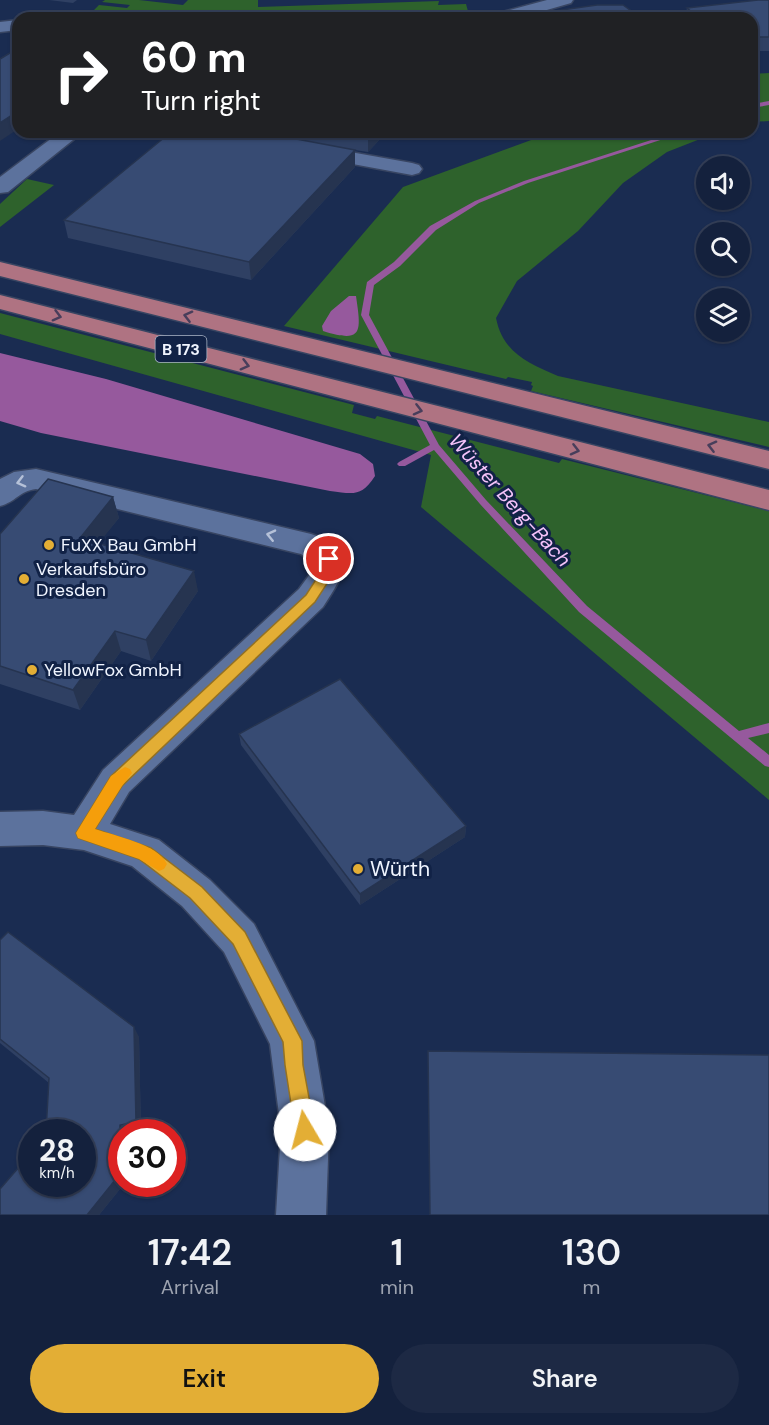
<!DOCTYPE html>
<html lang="en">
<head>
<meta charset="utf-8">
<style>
  :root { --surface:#14213d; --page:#1d2944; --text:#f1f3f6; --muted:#9da3b0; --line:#333e57; --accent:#e3ae35 }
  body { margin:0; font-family:"DM Sans",sans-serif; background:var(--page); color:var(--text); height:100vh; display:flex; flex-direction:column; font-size:22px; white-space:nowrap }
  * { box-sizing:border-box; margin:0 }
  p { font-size:20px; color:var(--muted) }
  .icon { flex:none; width:33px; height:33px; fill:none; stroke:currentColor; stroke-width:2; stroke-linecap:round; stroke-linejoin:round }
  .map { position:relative; height:1215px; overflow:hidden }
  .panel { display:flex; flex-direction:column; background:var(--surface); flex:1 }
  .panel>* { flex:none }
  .banner { position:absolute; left:12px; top:12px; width:746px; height:126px; border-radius:18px; box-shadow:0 2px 4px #0004,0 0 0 2px var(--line); background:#202124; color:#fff; overflow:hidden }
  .controls { position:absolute; left:696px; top:156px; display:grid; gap:12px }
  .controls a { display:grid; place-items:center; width:54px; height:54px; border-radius:50%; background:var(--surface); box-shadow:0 2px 4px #0004,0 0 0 2px var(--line); font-size:30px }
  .speed { position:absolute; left:18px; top:1119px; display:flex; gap:12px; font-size:30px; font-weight:700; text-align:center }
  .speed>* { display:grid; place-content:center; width:78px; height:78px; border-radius:50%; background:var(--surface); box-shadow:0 2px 4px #0004,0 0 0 2px var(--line); line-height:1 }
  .speed small { font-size:15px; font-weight:400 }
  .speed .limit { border:9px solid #d22; background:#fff; color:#111 }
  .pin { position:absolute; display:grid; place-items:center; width:51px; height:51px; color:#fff; margin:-26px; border:3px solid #fff; border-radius:50%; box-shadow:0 2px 6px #0007 }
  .me { position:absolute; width:66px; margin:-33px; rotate:352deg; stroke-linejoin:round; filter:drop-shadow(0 0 4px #0008) }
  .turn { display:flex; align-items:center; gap:21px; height:126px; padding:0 30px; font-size:27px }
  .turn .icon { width:78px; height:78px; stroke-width:2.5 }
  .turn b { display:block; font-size:42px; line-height:51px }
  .eta { display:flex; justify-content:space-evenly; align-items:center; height:102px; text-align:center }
  .eta b { font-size:36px; font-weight:600; line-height:42px }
  .button { display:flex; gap:12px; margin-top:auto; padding:12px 30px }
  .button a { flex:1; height:69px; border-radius:36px; background:var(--accent); color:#111; font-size:24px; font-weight:600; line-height:69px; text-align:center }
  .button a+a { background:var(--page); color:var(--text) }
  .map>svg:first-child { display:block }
  .green { fill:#2e622c }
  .water { fill:#96599d }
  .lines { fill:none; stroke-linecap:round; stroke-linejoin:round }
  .stream { fill:#96599d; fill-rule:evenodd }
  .minor-casing { stroke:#384562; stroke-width:3 }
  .major-casing { stroke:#384562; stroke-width:3 }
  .minor { fill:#5c729d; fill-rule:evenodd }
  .major { fill:#af7382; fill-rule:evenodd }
  .wall { fill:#2f4063 }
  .shaded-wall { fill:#263450 }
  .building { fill:#374b73; stroke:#263450; stroke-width:1.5 }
  .oneway { stroke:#483e5b }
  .oneway2 { stroke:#b5c1d8 }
  .route { fill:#e3ae35; stroke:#947122; stroke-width:1.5 }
  .slow { fill:#f59e0b }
  .poi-dot { fill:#e3ae35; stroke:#112246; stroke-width:2 }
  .labels { text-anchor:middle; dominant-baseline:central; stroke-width:6; stroke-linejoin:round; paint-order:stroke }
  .shield { fill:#112246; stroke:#adb6c8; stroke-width:1.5 }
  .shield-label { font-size:16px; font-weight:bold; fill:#f0f5ff }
  .poi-label { font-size:18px; fill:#f0f5ff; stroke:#112246; text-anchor:start }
  .water-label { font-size:20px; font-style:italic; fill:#f5c3fa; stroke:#112246 }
  .near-poi-label { font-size:21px; fill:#f0f5ff; stroke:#112246; text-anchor:start }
</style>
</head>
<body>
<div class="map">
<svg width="769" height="1215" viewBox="0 0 769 1215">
  <rect width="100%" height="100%" fill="#1a2c51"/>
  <g class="green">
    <path d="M105,0h34l44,5 5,-5h70v7l181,-6 -1,4 28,-1 3,11 -4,3h-193l-179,-7 6,-6 28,3 3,-3 -28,-3z"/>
    <path d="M769,73v48l-17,1v-48z"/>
    <path d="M553,132h165l-51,20 -44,31 -45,48 -61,50 -21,37c7,35 32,45 62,58l211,46v25l-238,-56 2,-5 -2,-1 1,-3 -24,-5 -2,2 -222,-53 119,-139z"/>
    <path d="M27,179l27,6 -54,42v-23z"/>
    <path d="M0,313l354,92 -2,8 23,6 2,-3 182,47 3,-4 207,52v289l-348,-293 10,-52 -431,-121z"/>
  </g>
  <g class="water">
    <path d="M349,296h7c5,35 8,48 -33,35l-1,-5 9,-15z"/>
    <path d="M0,353l106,26 254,75 13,10 2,12c-14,21 -21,18 -45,15l-289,-58 -41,-12z"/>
  </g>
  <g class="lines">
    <g class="stream">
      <path d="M769,101v4l-17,3v-4z"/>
      <path d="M676,132h9l-157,51 -49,20 -43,27 -36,36 -26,19 -5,30 70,130 47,55 101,106 152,125 30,-8v10l-21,5 21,17v12l-4,-1 -186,-154 -99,-108 -46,-54 -29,16h-6l-2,-2 2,-2 31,-17 -69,-130 6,-33 27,-20 36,-36 45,-25 49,-20z"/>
    </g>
    <g class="minor-casing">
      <g id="minor">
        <path d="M547,0h26l-2,3 -52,15h-26l2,-4z"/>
        <path d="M18,20v10l-18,2v-10z"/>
        <path d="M60,132h23l-75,60 -8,1v-16z"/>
        <path d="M311,145l101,18 7,2 3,4 -3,4 -7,2 -108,-20 -3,-4 3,-4z"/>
        <path d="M36,469l275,65c50,15 33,41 12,73l-194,185 -19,32 49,16 51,40 44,44 60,117 15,89 -3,85h-50l5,-85 -11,-86 -46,-92 -42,-46 -50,-40 -48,-16 -41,-5 -43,1v-34l43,-1 31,4 29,-45 196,-181 11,-15 2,-11 -11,-9 -265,-65c-17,2 -20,13 -36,17v-27l14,-7z"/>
      </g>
    </g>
    <g class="major-casing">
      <g id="major">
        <path d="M0,262l769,189v18l-769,-193z"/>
        <path d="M0,295l769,195v20l-769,-201z"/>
      </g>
    </g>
    <use href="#minor" class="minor"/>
    <use href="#major" class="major"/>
  </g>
  <g class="wall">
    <path d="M49,0h28l-4,3z"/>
    <path d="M769,0v51h-17v-33h-67l2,-10z"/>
    <path d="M259,132h178l-4,8 -50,-4 -15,16 -13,-2v17l-104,113 -183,-42 -4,-18z"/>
    <path d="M113,497l6,21 -21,25 100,48 -47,70 -30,-10 -41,59 -80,-26v-150z"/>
    <path d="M239,734l227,92 -1,11 -105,68 -119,-160z"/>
    <path d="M0,940l139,97 2,94 -9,1h-10v52h2l-25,31 -17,-31 -33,-101 -49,-40z"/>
  </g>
  <g class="shaded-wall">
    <path d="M18,111v18l-18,12v-18z"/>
    <path d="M371,132h12v4l-15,16v-16z"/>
    <path d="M434,132h3l-4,8z"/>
    <path d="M355,150v17l-104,113 -2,-18z"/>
    <path d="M113,497l6,21 -33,41 -6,-21z"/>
    <path d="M194,571l4,20 -47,70 -5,-21z"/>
    <path d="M115,631l6,20 -41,59 -7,-20z"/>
    <path d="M466,826l-1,11 -105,68v-11z"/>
    <path d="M134,1027l5,10 2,94 -5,-9z"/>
    <path d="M120,1125l4,7h-2v52h2l-25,31h-12z"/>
  </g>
  <g class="building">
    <path d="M758,0h11v37h-17v-19h-53l-12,-10z"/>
    <path d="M597,5h26l18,13h-136z"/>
    <path d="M18,48v63l-18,12v-64z"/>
    <path d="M171,132h88l96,18 -106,112 -185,-42z"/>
    <path d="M348,132h23l-3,4z"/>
    <path d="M48,479l65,18 -33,41 114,33 -48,69 -31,-9 -42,59 -73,-24v-132z"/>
    <path d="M340,679l126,147 -106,68 -121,-160z"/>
    <path d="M8,932l126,95 2,95 -16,3v49l-33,41h-87v-26l32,-37v32h50v-52h-36l3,-54 -49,-39v-99z"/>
    <path d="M428,1051l341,4v160h-339z"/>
  </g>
  <defs><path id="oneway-chevron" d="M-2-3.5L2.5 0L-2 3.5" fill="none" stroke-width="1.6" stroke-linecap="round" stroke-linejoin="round" transform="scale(1.5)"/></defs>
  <g class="oneway">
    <use href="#oneway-chevron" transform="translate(57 316) rotate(15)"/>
    <use href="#oneway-chevron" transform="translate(188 316) rotate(-166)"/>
    <use href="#oneway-chevron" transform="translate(245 365) rotate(15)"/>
    <use href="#oneway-chevron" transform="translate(418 410) rotate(14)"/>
    <use href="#oneway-chevron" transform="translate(712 446) rotate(-166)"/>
    <use href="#oneway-chevron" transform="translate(575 450) rotate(14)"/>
  </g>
  <g class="oneway2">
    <use href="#oneway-chevron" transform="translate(21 482) rotate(165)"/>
    <use href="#oneway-chevron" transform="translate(271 535) rotate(-167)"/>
  </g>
  <path class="route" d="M329,554l7,5 -4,17 -17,26 -193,184 -27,43 56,19 51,39 43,45 57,109 1,24 12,65 -3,7 -7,3 -7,-3 -3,-7 -10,-65 -2,-23 -50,-98 -43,-46 -51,-39 -61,-21 -2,-5 35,-57 195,-181 13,-20 4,-16z"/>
  <path class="slow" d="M125,767l5,2 2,4 -10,13 -27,43c20,7 63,15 72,35l-3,5 -5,2 -20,-12 -61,-21 -2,-5 35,-57z"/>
  <g class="poi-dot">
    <circle cx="49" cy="545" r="6"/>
    <circle cx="24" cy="579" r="6"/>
    <circle cx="32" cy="670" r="6"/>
    <circle cx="358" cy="869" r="6"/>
  </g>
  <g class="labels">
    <rect class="shield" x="155.5" y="336" width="51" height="26" rx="4.5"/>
    <g class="shield-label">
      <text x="181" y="349">B 173</text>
    </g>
    <g class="poi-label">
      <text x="61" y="545">FuXX Bau GmbH</text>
      <text x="36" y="569">Verkaufsbüro<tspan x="36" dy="21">Dresden</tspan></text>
      <text x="44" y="670">YellowFox GmbH</text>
    </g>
    <g class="water-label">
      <text transform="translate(510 500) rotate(48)">Wüster Berg-Bach</text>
    </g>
    <g class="near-poi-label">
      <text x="370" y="869">Würth</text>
    </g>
  </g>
</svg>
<div class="controls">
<a><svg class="icon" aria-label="sound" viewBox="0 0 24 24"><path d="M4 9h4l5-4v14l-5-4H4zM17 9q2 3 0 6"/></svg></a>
<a><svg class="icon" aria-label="search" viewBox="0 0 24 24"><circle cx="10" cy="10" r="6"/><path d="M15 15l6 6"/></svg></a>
<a><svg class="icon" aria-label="layers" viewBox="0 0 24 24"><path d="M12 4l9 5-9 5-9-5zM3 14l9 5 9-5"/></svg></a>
</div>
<div class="speed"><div>28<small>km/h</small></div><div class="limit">30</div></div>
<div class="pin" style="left:329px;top:559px;background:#d93025"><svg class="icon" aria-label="arrive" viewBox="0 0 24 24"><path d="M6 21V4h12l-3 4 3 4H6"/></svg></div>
<svg class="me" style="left:305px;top:1130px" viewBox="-20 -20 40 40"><circle r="19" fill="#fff"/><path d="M0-13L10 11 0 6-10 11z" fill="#e3ae35"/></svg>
<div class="banner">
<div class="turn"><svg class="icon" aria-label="right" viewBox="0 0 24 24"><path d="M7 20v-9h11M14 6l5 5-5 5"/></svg><div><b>60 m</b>Turn right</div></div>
</div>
</div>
<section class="panel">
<div class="eta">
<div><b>17:42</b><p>Arrival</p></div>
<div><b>1</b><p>min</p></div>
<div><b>130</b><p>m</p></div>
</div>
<div class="button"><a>Exit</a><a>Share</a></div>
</section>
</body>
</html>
